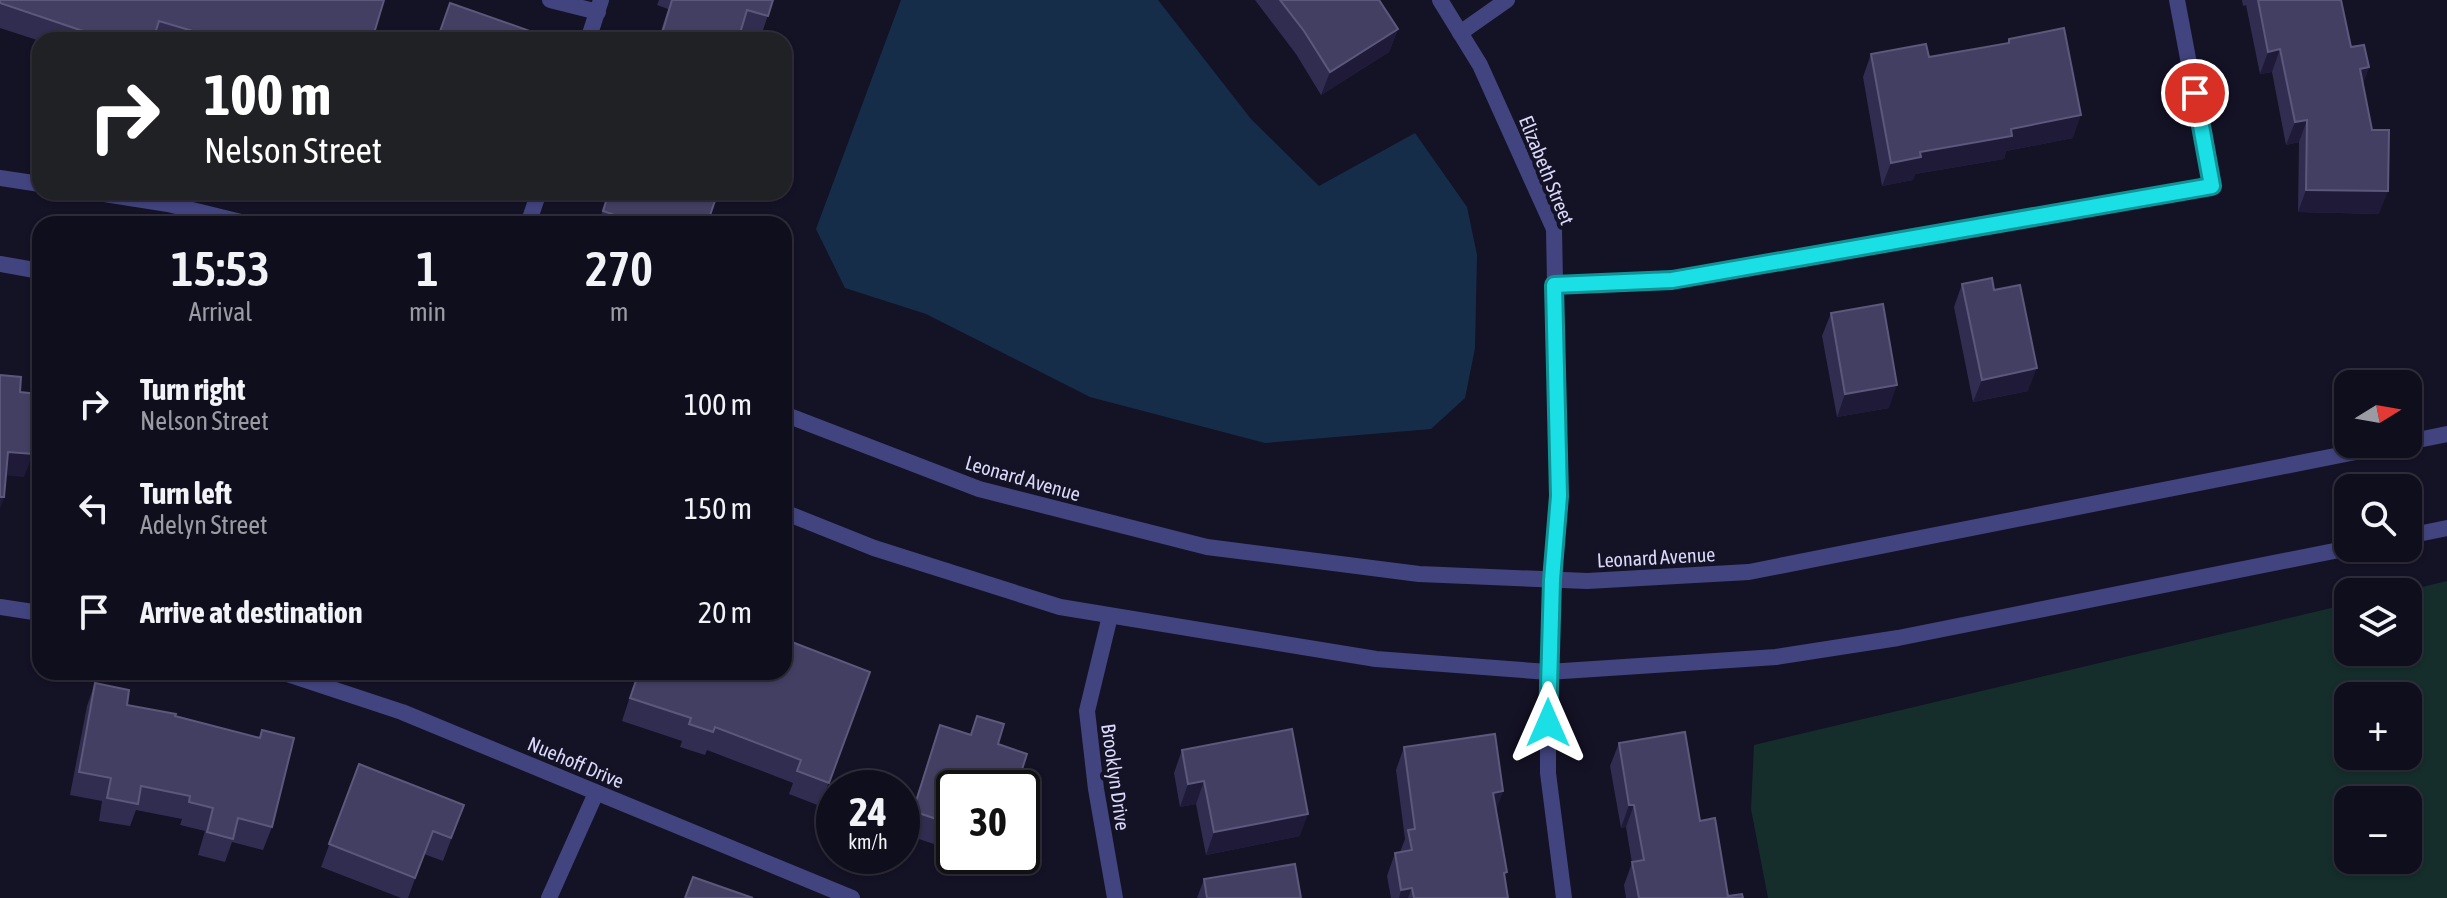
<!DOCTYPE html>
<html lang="en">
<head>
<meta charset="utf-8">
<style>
  :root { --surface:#0f0e1c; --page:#181725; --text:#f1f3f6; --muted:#9b9ca3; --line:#2f2e3b }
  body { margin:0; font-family:"Asap Condensed",sans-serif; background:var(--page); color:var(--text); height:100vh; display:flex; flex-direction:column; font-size:30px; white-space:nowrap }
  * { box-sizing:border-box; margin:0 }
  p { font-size:26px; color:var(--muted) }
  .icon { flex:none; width:44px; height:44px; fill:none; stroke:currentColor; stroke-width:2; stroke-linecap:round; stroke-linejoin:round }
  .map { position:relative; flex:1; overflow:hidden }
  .side { position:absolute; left:32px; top:216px; width:760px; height:464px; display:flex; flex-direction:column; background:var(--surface); border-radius:24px; box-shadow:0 2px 6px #0004,0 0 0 2px var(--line) }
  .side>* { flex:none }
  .banner { position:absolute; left:32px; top:32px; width:760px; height:168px; border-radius:24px; box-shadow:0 2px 6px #0004,0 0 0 2px var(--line); background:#202124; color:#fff; overflow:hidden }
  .needle { width:52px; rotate:79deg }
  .buttons { position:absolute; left:2334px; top:370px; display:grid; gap:16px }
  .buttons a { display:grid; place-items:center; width:88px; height:88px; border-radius:16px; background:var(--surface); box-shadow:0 2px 6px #0004,0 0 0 2px var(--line); font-size:40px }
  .speed { position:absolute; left:816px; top:770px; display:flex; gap:16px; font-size:40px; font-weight:700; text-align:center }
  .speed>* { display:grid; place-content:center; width:104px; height:104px; border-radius:50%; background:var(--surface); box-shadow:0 2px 6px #0004,0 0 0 2px var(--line); line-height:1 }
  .speed small { font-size:20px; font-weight:400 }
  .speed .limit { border:4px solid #111; border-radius:12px; background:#fff; color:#111 }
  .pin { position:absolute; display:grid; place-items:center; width:68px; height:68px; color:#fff; margin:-34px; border:4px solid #fff; border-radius:50%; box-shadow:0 2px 8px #0007 }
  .me { position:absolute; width:88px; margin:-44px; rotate:0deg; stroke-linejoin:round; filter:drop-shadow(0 0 6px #0008) }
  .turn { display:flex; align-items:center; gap:28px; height:168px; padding:0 40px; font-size:36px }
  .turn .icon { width:104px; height:104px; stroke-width:2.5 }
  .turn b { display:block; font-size:56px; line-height:68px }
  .eta { display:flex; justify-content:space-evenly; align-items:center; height:136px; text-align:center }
  .eta b { font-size:48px; font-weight:600; line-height:56px }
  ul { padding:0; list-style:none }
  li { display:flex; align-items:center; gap:24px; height:104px; padding:0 40px }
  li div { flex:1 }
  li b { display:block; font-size:30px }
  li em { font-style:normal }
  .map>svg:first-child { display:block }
  .green { fill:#152e2b; fill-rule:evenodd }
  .water { fill:#162d4a }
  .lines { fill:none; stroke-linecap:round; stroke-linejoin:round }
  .minor { stroke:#42447f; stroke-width:16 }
  .tertiary { stroke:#42447f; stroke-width:16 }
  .wall { fill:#312d51 }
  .shaded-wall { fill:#1e1a38 }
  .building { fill:#433f63; stroke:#5b587b; stroke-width:2 }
  .route-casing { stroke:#119296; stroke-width:20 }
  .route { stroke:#1ae0e6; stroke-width:14 }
  .labels { text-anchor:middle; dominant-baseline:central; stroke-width:8; stroke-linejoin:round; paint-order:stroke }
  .street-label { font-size:20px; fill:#dbd9fb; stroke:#141225 }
</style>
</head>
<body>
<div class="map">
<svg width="2447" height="898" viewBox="0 0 2447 898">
  <rect width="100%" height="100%" fill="#141225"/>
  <path class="green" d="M2447,581v317h-679l-17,-89 3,-64 594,-141v48h60v-60h-7zM2348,696h60v60h-60zM2408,800v60h-60v-60z"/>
  <path class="water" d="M901,0h257l93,119 68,67 96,-53 52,74 10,48 -2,93 -10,50 -34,31 -166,14 -175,-46 -164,-83 -81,-26 -29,-59z"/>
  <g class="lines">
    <g class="minor">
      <path d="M550,0l48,12"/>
      <path d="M1440,0l40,65 74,164 5,267 -11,176v101l16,125"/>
      <path d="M1460,33l47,-33"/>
      <path d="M588,40l13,-40"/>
      <path d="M528,224l11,-32"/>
      <path d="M1554,285l118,-5 540,-94 -35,-186"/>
      <path d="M0,607l40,6"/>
      <path d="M1110,616l-23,95 9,78 19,109"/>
      <path d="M281,672l121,40 450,186"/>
      <path d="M549,898l47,-105"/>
    </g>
    <g class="tertiary">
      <path d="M0,178l40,6"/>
      <path d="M92,192l76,12 81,20"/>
      <path d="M0,264l40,7"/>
      <path d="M784,414l195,75 228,58 212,27 168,7 162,-9 647,-128"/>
      <path d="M2408,442l39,-8"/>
      <path d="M784,512l90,36 186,59 316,52 172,13 228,-15 122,-19 451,-90"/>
      <path d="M2408,536l39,-8"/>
    </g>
  </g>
  <g class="wall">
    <path d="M0,0l372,40h-332v1l-40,-13z"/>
    <path d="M659,0h114l-13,39 -20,-6 -2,7h-80l10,-31 -11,-4z"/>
    <path d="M1255,0h124l19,29 -9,23 -68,43 -25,-41z"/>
    <path d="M2242,0h99l10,47 18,20 -6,16 16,131 -81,-2 1,-70 -13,3 -14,-73 -12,2 -14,-69 -3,1z"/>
    <path d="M2009,39l64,99 -67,13 -2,8 -89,15 -2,6 -31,6 -19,-109 8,-23 58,3 78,-13z"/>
    <path d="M609,192h109l-11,32h-109z"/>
    <path d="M1962,284l32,6 34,101 -55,11 -19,-95z"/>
    <path d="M1831,313l58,95 -52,9 -15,-81z"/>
    <path d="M638,672h232l-50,134 -31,-12 4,-11 -86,-33 -2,5 -25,-8 2,-6 -60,-20z"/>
    <path d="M95,683l32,22 132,33 3,-8 10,97 -9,23 -31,-8 -7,20 -27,-7 7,-24 -25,-6 2,-6 -46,-9 -6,16 -31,-5 3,-20 -32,-6 17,-89z"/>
    <path d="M977,716l-23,72v58l-13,-4 -1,4 -36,-12 36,-109 30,9z"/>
    <path d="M1619,743l81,78 28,75 15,2h-117l-2,-13 8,-22 -6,-36 -5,1 -11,-62z"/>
    <path d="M1404,747l99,44 -7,19 12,88h-117l-4,-22 8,-23 5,-1 5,-13 -9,-69z"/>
    <path d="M1182,750l118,86 -94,19 -10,-51 -16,3 -6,-34z"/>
    <path d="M359,764l105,41 -21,56 -19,-7 -16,44h-7l-80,-31z"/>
    <path d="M1204,879l97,19h-104z"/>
  </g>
  <g class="shaded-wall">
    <path d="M1398,29l-9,23 -68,43 9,-23z"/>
    <path d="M2280,49l-8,23 -12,2 8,-22z"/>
    <path d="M2369,67l-9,23v-21z"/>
    <path d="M2081,115l-8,23 -67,13 -2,8 -89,15 -2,6 -31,6 9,-23 29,-11 91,-23z"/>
    <path d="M2307,120l-8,22 -13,3 9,-23z"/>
    <path d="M2306,190l82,1 -9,23 -81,-2z"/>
    <path d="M2037,368l-9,23 -55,11 9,-22z"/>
    <path d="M1897,385l-8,23 -52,9 8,-23z"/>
    <path d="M8,452l25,2 -9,23 -24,-2z"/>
    <path d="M0,497h4l-4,12z"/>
    <path d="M1204,781l-8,23 -16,3 8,-23z"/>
    <path d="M1503,791l-8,23 -2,-21z"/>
    <path d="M1629,805h5l-8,22 -5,1z"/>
    <path d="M1308,814l-8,22 -94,19 8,-23z"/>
    <path d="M1412,888l-4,10h-9l2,-8z"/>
  </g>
  <g class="building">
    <path d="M0,0h384l-12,40h-149l-64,-19 -6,19h-36l-37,-10 -80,-27z"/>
    <path d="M672,0h101l-5,16 -21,-6 -9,30h-78z"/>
    <path d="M1280,0h99l19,29 -68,43 -26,-41z"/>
    <path d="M2258,0h83l10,47 13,-2 5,22 -9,2 12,61h17l-1,61 -82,-1 1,-70 -12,2 -15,-73 -12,3z"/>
    <path d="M450,3l80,28 -3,9h-90z"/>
    <path d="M2064,28l17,87 -70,14 1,7 -92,16 1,5 -30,6 -20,-109 55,-10 3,13 80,-14v-4z"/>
    <path d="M609,192h109l-11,32h-67l-37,-13z"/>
    <path d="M1992,278l2,12 26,-5 17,83 -55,12 -20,-96z"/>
    <path d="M1883,304l14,81 -52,9 -14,-81z"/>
    <path d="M0,375l21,2 -1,15 18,2 -5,60 -25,-2 -4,45h-4z"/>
    <path d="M784,639l86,33 -41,111 -32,-12 4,-11 -86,-33 -2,5 -24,-8 2,-6 -61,-20 9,-26h145z"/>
    <path d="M95,683l34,7 -2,15 49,9 -1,2 85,22 2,-8 32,8 -22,89 -34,-9 -5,21 -26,-7 6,-24 -24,-6 1,-6 -49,-10 -3,18 -31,-6 4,-20 -32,-6z"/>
    <path d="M977,716l27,8 -6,20 29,10 -11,34h-62v33l-4,-2 -2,4 -35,-12 27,-86 31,10z"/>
    <path d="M1292,729l16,85 -94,18 -10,-51 -16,3 -6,-34z"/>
    <path d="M1685,732l15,89 15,-3 13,78 14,-2 1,4h-104l-7,-36 12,-2 -10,-55h-5l-10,-62z"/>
    <path d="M1495,734l8,57 -10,2 14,79 -3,1 4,25h-94l-2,-10 -11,2 -6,-37 17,-3 -4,-20 7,-1 -11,-82z"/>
    <path d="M359,764l105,41 -13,33 -18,-7 -18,47 -86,-34z"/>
    <path d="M1295,864l6,34h-94l-3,-19z"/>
    <path d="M693,877l60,21h-68z"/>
  </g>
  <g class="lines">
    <g class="route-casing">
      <path id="route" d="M1548,723l4,-143 7,-84 -5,-211 118,-5 540,-94 -17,-93"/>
    </g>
    <use href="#route" class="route"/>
  </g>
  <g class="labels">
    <g class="street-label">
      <text transform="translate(1547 170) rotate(68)">Elizabeth Street</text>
      <text transform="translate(1023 478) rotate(16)">Leonard Avenue</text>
      <text transform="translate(1656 557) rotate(-3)">Leonard Avenue</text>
      <text transform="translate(576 762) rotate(23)">Nuehoff Drive</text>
      <text transform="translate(1116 777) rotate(82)">Brooklyn Drive</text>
    </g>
  </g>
</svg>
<div class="buttons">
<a><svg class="needle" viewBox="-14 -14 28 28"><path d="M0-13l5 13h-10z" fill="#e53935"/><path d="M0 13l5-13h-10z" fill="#9b9ca3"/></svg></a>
<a><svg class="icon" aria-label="search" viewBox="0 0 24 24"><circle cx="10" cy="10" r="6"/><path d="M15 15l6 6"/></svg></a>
<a><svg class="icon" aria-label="layers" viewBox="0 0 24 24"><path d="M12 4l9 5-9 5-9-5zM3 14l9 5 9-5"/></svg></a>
<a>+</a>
<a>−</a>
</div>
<div class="speed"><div>24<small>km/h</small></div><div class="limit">30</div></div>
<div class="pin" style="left:2195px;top:93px;background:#d93025"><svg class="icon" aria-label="arrive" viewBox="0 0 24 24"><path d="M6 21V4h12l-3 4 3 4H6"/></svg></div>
<svg class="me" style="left:1548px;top:723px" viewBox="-20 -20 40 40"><path d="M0-17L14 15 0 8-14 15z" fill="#1ae0e6" stroke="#fff" stroke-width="4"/></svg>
<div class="banner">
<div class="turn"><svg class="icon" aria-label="right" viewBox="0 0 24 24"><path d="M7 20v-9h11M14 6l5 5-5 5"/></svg><div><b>100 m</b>Nelson Street</div></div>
</div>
<section class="side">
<div class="eta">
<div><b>15:53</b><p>Arrival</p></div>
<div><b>1</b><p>min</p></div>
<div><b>270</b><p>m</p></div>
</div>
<ul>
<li><svg class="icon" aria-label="right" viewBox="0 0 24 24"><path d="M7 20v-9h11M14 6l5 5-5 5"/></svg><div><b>Turn right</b><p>Nelson Street</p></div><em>100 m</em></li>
<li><svg class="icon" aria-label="left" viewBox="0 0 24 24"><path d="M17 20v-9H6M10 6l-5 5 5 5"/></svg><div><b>Turn left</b><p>Adelyn Street</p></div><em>150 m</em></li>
<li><svg class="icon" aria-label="arrive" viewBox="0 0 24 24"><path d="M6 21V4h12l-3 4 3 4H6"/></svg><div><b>Arrive at destination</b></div><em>20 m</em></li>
</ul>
</section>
</div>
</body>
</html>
